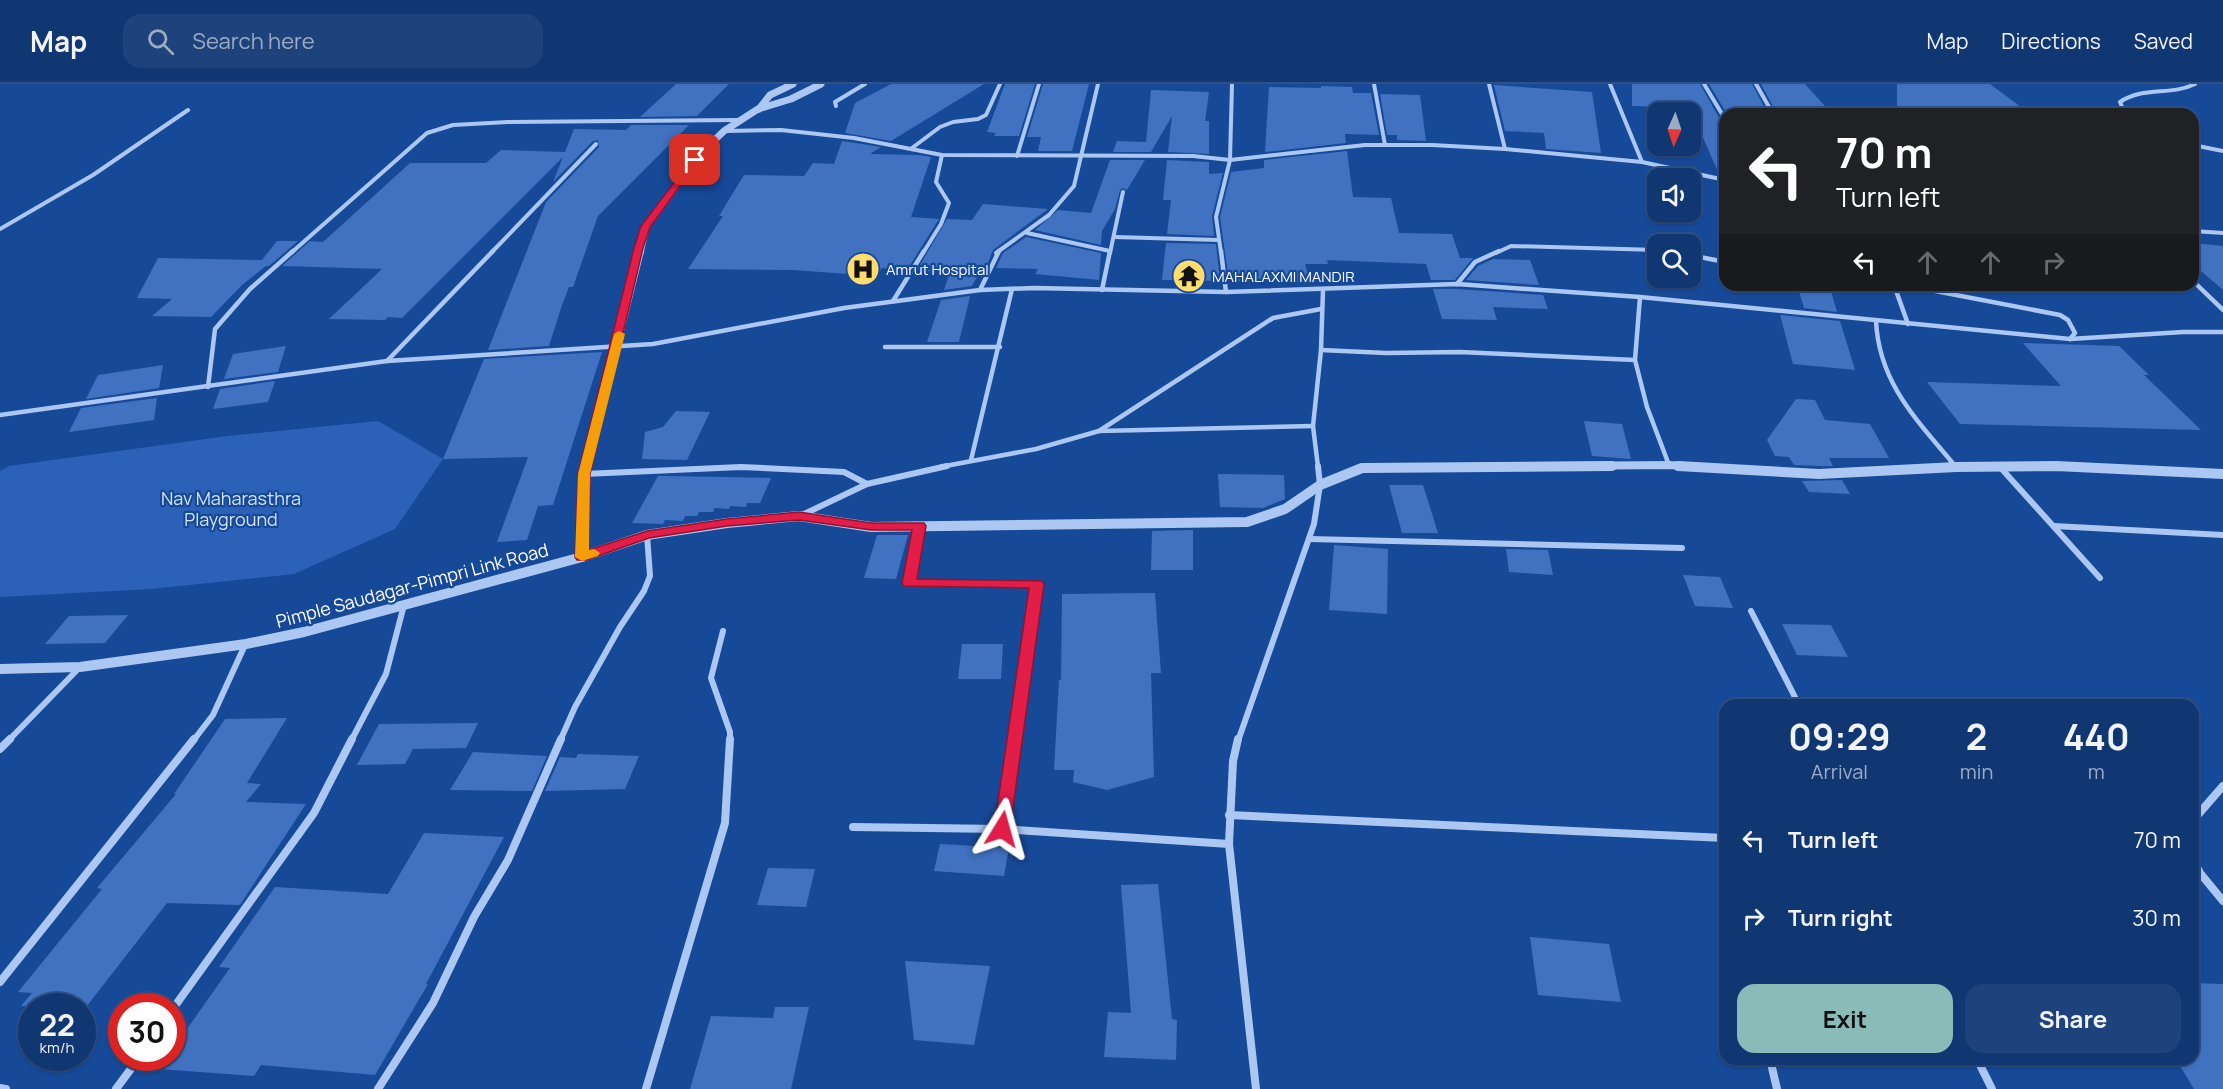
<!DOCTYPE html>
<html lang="en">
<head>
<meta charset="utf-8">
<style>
  :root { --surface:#113773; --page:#1e427b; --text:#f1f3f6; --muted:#9cacc4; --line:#305185; --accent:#8bbbb9 }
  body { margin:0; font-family:Manrope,sans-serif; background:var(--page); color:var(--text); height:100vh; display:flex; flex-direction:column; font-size:22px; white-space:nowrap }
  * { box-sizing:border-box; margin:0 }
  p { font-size:20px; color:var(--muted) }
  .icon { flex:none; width:33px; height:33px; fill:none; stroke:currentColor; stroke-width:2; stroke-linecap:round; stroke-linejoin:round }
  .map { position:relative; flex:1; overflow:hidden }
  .drawer { position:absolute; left:1719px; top:615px; width:480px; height:366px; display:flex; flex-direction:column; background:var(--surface); border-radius:18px; box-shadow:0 2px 4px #0004,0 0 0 2px var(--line) }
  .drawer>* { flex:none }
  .guide { position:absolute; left:1719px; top:24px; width:480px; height:183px; border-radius:18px; box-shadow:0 2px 4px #0004,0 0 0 2px var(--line); background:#202124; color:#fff; overflow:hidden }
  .needle { width:39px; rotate:183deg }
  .fabs { position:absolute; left:1647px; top:18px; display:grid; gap:12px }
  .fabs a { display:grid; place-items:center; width:54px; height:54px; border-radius:12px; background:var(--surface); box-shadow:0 2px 4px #0004,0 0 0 2px var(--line); font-size:30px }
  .speed { position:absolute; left:18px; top:909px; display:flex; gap:12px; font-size:30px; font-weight:700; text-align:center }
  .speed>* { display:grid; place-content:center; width:78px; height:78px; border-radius:50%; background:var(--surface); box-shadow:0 2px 4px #0004,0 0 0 2px var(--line); line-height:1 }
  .speed small { font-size:15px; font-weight:400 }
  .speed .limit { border:9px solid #d22; background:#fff; color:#111 }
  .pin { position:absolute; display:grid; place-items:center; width:51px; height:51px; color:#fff; margin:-26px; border-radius:12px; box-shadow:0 3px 9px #0006 }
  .me { position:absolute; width:66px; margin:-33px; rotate:8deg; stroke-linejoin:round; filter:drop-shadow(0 0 4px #0008) }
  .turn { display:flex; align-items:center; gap:21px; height:126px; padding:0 18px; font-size:27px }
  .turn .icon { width:78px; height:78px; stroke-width:2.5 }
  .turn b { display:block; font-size:42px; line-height:51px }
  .lanes { display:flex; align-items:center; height:57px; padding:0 18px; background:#0003; justify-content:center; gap:30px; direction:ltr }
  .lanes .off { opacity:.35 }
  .eta { display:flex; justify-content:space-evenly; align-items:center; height:102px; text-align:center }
  .eta b { font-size:36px; font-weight:700; line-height:42px }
  .button { display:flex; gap:12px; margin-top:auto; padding:12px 18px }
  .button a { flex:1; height:69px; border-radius:18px; background:var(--accent); color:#111; font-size:24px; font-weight:700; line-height:69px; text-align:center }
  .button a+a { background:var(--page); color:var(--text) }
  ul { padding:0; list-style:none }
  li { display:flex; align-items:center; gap:18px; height:78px; padding:0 18px }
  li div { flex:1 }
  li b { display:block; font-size:22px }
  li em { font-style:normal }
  header { display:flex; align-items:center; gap:36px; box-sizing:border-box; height:84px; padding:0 30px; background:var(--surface); border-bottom:2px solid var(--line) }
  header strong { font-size:28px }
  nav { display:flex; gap:33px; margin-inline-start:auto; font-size:21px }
  .search { width:420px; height:54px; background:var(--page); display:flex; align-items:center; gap:15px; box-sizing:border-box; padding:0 21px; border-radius:18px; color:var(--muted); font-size:22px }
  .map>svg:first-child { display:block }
  .green { fill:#2b62b7 }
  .building { fill:#4072c1 }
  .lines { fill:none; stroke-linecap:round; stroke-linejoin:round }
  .minor-far3 { stroke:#acc7f2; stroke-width:4 }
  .minor-far2 { stroke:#acc7f2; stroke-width:4.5 }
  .minor-far1 { stroke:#acc7f2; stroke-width:6 }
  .minor { stroke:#acc7f2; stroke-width:8 }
  .tertiary-far2 { stroke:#acc7f2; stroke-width:7 }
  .tertiary-far1 { stroke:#acc7f2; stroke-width:8 }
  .tertiary { stroke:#acc7f2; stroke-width:10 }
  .route { fill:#e11d48; stroke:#92132f; stroke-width:1.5 }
  .slow { fill:#f59e0b }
  .labels { text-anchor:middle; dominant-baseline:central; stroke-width:4.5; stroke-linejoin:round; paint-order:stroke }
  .far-poi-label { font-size:15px; fill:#fff; stroke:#174999; text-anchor:start }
  .park-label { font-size:18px; fill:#d4e4fc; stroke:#174999 }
  .street-label { font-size:18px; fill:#fff; stroke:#174999 }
</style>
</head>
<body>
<header>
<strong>Map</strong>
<div class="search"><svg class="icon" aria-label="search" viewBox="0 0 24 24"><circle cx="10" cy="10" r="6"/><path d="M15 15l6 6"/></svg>Search here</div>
<nav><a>Map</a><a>Directions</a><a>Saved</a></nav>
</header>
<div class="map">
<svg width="2223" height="1005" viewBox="0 0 2223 1005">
  <rect width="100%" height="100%" fill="#174999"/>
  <path class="green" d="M378,337l65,38 -48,70 -101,45 -143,15 -151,8v-126l9,-5 219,-30z"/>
  <g class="building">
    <path d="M676,0h53l-32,32 -57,1z"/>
    <path d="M891,0h93l-93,57 -46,-8 10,-30z"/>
    <path d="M1005,0h30l-16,52h-25l2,-3 -9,-1z"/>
    <path d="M1043,0h46l-17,67h-34l3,-14h-14z"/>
    <path d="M1632,0h68l21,37 4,2v53l-6,-2 -29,-66 -58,-2z"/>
    <path d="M1709,0h43l16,30h-41z"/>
    <path d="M1761,0h44l27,30h-55z"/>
    <path d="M1897,0h93l35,26 -128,-4z"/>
    <path d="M1494,1l98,7 9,61 -55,-4 -2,-16 -39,-2z"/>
    <path d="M1321,2l31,1 1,6h18l8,42 -34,-1 1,9 -81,9 4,-65 52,1z"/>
    <path d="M1151,6l58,2 -4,29h4v33l-41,-2 4,-36 -21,36h-38l4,-11 29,1z"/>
    <path d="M1380,10l40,1 6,46 -29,-1v-5h-10z"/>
    <path d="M631,41h58l-91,91 -25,71h-4l-7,18 -13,41 -61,4 58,-148 53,-55 -1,-7 -5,1 -40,41 10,-25 -161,161 -14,-1 -3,3 -56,-1 53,-50 -100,-3 28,-25 13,1 87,-79h76l15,-13 64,2 9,-23 52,1z"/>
    <path d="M842,57l39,6 -11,7 49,1 12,2 -20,60 28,2 -32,51 -25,-2 -6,8 -83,-6 -105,-1 35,-53h-4l25,-41 60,1 9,-13 21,1z"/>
    <path d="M1347,67l6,46 38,1 8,35 53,1 8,24h13l-18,22h-24l-5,-16 -99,-4 1,4h-23l5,18 -81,-1 -9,-64 11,-45 33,-4v-8z"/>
    <path d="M1110,76h35l-18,30 -4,-2 -3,2 -5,19 -13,22 -1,14 -66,-15 23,-20 33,3z"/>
    <path d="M1167,76l42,2v12l14,-1 -11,43 2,20 -47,-2 4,-34h-8z"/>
    <path d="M983,120l65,5 -55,41 -7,18h-4l-10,18 -28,4 5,-15h-10l1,-3 -23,-2 30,-51 25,1z"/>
    <path d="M1026,153l75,16 -2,27 -64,-6 3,-5 -42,-1 7,-15z"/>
    <path d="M277,157h21l-29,25h-3l-24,19 -31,32 -59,-1 20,-17 -35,-1 21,-40 104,2z"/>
    <path d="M1166,159l50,1 4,37 -58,-1z"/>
    <path d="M2193,159l30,3v44l-30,-26z"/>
    <path d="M1493,175l37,1 9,25 -73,-5 12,-14z"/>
    <path d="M1798,204l33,3 6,21 -33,-4z"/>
    <path d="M1433,205h24l86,6 5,14 -55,-2 4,13 -55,-1z"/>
    <path d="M970,212l-11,46h-32l14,-42z"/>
    <path d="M1780,231l60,6 15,49 -62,-6z"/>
    <path d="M2023,259l96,3 30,29h-5l57,55 -241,-6 -33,-42 134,4z"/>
    <path d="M286,262l-8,26 -54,7 9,-25z"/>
    <path d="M602,268l-49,153 -15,1 -11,34 -30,2 31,-85 -85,2 41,-100z"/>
    <path d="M163,281l-4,23 -73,11 12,-24z"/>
    <path d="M275,297l-7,21 -55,7 7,-20z"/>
    <path d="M157,314l-3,22 -85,12 12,-24z"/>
    <path d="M1796,315l19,1 10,20 45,4 19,34h-60l4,8h-14l-25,-1 -5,-8 -14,-1 -8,-16z"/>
    <path d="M676,327l34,1 -23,48 -45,-1 3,-27 18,-5z"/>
    <path d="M1584,337l38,3 9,35 -39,-3z"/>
    <path d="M1218,390l66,1 1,24 -22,9 -43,-1z"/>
    <path d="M658,392h9l104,2 -11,25h-13l-1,4 -16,-1 -1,3 -14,-1 -2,4h-14l-2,4h-12l-2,5 -18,-1 -2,4 -31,-1z"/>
    <path d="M1842,396l8,14 -41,-2 -7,-11z"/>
    <path d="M1389,401h34l15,48h-36z"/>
    <path d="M1193,446v40h-42l1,-39z"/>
    <path d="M877,451h31l-12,44 -32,-1z"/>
    <path d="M1334,461l54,4 -1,65 -58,-4z"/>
    <path d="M1506,465l42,1 5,25 -44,-3z"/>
    <path d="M1683,491l37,2 13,31 -38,-2z"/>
    <path d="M1155,509l6,80h-10l3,104 -47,13 -34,-8 1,-12h-20l5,-90h2l1,-86z"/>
    <path d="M128,531l-23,28 -60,1 24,-28z"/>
    <path d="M1782,540l49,1 17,32 -51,-2z"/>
    <path d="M962,560h41l-2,35h-43z"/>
    <path d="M287,634l-40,65 14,1 -15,18 60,2 -66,101 -73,-2 -80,103h-66l11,-13 -14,-1 84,-103 -5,-1 79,-94h-2l51,-75z"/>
    <path d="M478,639l-12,25 -53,1 -8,15 -48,1 22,-41z"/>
    <path d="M473,668l74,4 -15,35 -82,-1z"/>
    <path d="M578,670l61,2 -14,33 -80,2 15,-34 16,1z"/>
    <path d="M424,749l80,4 -78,147h2l-53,91 -114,-10 -7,11 -95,-7 8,-11h5v-8l58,-82 -11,-1 56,-80 113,7z"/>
    <path d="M940,760l69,4 -5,28 -70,-5z"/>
    <path d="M768,784l47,1 -9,38 -49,-2z"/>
    <path d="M1158,800l14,135 5,1 -1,40 -72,-3 4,-45 23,1 -10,-128z"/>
    <path d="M1530,853l79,7 12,58 -83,-7z"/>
    <path d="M905,877l85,5 -16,79 -60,-5z"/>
    <path d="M2193,899l30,1v105h-29l-18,-30h17z"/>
    <path d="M775,923h34l-18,82h-101l21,-73 62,2z"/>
  </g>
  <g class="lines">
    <g class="minor-far3">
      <path d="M1374,0l11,61"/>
      <path d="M1489,0l16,65"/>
      <path d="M1610,0l32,78"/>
      <path d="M1704,0l21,35"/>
      <path d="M1756,0l17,30"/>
      <path d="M836,22l-1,-4 30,-18"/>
      <path d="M2125,30l-5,-12c23,-16 51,-6 75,-18"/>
      <path d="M724,47l57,-1 73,8 88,17 251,1 37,4 135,-15h67l73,4 137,13 83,18"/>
      <path d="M2193,61l30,6"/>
      <path d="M912,64l28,-21 13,-5 25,-3 8,-4 14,-31"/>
      <path d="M1017,72l22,-72"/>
      <path d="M0,145l93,-54 95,-65"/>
      <path d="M2193,147l30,2"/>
      <path d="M1027,149l83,18"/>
      <path d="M1114,153l105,3"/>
      <path d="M291,169l136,-120 26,-8 55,-3 231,-2"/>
      <path d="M491,169l105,-109"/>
      <path d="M923,169l18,-29 8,-21 -13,-21 6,-27"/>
      <path d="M996,169l53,-38 25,-29 24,-102"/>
      <path d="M1110,169l13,-61"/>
      <path d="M1221,169l-5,-36 14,-57 2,-76"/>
      <path d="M1496,169l15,-7 147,4"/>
    </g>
    <g class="minor-far2">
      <path d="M1221,167l5,41"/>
      <path d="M1690,171l35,7"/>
      <path d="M2193,197l30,29"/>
      <path d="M1457,200l18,-22 24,-11"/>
      <path d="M1894,201l14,39"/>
      <path d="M1904,201l156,30 8,5 7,13 -5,6"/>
      <path d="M980,206l19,-39"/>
      <path d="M1102,206l8,-39"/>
      <path d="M1640,213l-5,63 12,47 22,58"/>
      <path d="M893,217l31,-50"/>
      <path d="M1876,237c3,63 42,100 80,146"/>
      <path d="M885,263h115"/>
      <path d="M1321,266l65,3 74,-1 175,8"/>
      <path d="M387,277l106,-110"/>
      <path d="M208,303l7,-58 35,-40 43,-38"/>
      <path d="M0,331l387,-54 266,-17 191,-36 136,-18 54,-2 192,4 231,-8 183,13 430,42 113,-7h40"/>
      <path d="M1099,347l214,-5"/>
      <path d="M971,376l41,-171"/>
      <path d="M740,383h2"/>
      <path d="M940,383l96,-18 63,-18 174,-113 48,-9"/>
      <path d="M1318,383l-5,-41 8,-76 2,-60"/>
    </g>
    <g class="minor-far1">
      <path d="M2000,383l100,111"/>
      <path d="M584,390l157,-7 103,5 23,12"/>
      <path d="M802,431l65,-31 80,-18"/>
      <path d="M919,442l-10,57 128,1 -22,157"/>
      <path d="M2054,442l169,9"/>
      <path d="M1309,455l373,9"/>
      <path d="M1751,527l48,94"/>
      <path d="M723,547l-12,47 19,54v9"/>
      <path d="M8,657l72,-74"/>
      <path d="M193,657l20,-26 32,-70"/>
      <path d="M351,657l35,-67 18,-69"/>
      <path d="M560,657l15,-34 45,-80 24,-36 6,-15 -3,-41"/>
      <path d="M1238,657l76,-217 6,-39 -2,-19"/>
    </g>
    <g class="minor">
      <path d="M1238,655l-5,22 -4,83 27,245"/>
      <path d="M0,665l10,-10"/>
      <path d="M1229,731l496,23"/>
      <path d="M2193,740l2,-6 28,-32"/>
      <path d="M853,743l149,2 227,15"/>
      <path d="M1002,745l13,-90"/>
      <path d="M2193,776l7,13 23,28"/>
      <path d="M0,898l194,-243"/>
      <path d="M172,926l142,-197 38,-74"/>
      <path d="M1770,975l7,30"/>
      <path d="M1977,975l15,30"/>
      <path d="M0,1004l6,1"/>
      <path d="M116,1005l23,-31"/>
      <path d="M378,1005l55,-86 41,-86 34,-57 53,-121"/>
      <path d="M646,1005l79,-266 5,-84"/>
    </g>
    <g class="tertiary-far2">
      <path d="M759,25l11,-14 23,-11"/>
      <path d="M640,169l6,-26 55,-74 23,-22 34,-22 33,-10 30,-15"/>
    </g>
    <g class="tertiary-far1">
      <path d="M586,383l54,-216"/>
      <path d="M1458,383l211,-2 34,2"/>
      <path d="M1955,383h123"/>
    </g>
    <g class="tertiary">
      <path d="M1678,382l141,8 137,-7 100,-1 167,8"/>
      <path d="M582,473l4,-91"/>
      <path d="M0,585l80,-2 166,-23 58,-12 278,-75 65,-22 80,-12 72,-7 72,11 376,-5 38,-13 35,-24 42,-17 250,-2"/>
    </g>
  </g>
  <path class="route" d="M692,75l7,1 -49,67 -7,21 -53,226 -1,76 58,-19 80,-12 72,-7 72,11h53l2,3 -9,53 125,2 2,3 -34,245 -2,4h-12l-2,-4 35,-241 -125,-2 -2,-3 10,-53h-41l-72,-10 -72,6 -78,12 -62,22h-10l-2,-3 3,-83 56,-226 7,-22z"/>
  <path class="slow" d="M619,247l6,3 -35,140 -1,76 5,-1 6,4 -2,3 -16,5 -7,-4 3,-83 36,-140z"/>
  <defs>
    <g id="hospital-disc" transform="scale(1.725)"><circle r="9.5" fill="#ffdd6d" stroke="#174999"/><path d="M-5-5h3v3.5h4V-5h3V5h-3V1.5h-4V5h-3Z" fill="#111"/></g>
    <g id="temple-disc" transform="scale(1.725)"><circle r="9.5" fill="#ffdd6d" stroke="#174999"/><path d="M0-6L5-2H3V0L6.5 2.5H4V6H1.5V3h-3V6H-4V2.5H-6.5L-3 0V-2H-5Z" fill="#111"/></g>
  </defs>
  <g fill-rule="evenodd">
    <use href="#hospital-disc" x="863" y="185"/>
    <use href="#temple-disc" x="1189" y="192"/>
  </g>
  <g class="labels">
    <g class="far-poi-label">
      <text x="886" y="185">Amrut Hospital</text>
      <text x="1212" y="192">MAHALAXMI MANDIR</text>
    </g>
    <g class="park-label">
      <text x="231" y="414">Nav Maharasthra<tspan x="231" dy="21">Playground</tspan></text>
    </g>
    <g class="street-label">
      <text transform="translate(412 501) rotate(-15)">Pimple Saudagar-Pimpri Link Road</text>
    </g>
  </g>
</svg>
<div class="fabs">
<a><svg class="needle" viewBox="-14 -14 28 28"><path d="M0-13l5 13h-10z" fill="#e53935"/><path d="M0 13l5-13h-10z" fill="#9cacc4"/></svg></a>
<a><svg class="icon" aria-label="sound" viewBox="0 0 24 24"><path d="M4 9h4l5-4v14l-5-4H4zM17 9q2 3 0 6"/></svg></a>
<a><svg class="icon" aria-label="search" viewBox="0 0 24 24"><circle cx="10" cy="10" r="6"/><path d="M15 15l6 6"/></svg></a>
</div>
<div class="speed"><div>22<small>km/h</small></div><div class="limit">30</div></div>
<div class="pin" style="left:695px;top:76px;background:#d93025"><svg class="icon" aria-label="arrive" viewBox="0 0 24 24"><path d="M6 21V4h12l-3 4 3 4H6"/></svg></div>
<svg class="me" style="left:1002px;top:745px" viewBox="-20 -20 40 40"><path d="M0-17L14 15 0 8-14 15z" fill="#e11d48" stroke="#fff" stroke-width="4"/></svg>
<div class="guide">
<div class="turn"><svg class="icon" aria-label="left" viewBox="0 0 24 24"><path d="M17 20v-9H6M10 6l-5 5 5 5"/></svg><div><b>70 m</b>Turn left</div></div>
<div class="lanes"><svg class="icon" aria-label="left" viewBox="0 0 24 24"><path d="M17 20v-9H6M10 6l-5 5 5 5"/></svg><svg class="icon off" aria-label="ahead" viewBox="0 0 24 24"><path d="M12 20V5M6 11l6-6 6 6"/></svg><svg class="icon off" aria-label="ahead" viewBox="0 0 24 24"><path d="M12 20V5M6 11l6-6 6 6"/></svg><svg class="icon off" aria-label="right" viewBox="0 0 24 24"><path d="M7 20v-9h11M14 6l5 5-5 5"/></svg></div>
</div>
<section class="drawer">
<div class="eta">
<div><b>09:29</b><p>Arrival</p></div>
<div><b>2</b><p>min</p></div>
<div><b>440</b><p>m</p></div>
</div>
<ul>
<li><svg class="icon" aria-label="left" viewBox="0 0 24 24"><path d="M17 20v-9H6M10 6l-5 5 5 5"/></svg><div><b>Turn left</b></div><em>70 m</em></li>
<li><svg class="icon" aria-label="right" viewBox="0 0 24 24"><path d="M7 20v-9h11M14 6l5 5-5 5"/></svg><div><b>Turn right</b></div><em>30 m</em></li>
</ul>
<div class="button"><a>Exit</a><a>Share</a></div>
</section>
</div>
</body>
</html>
